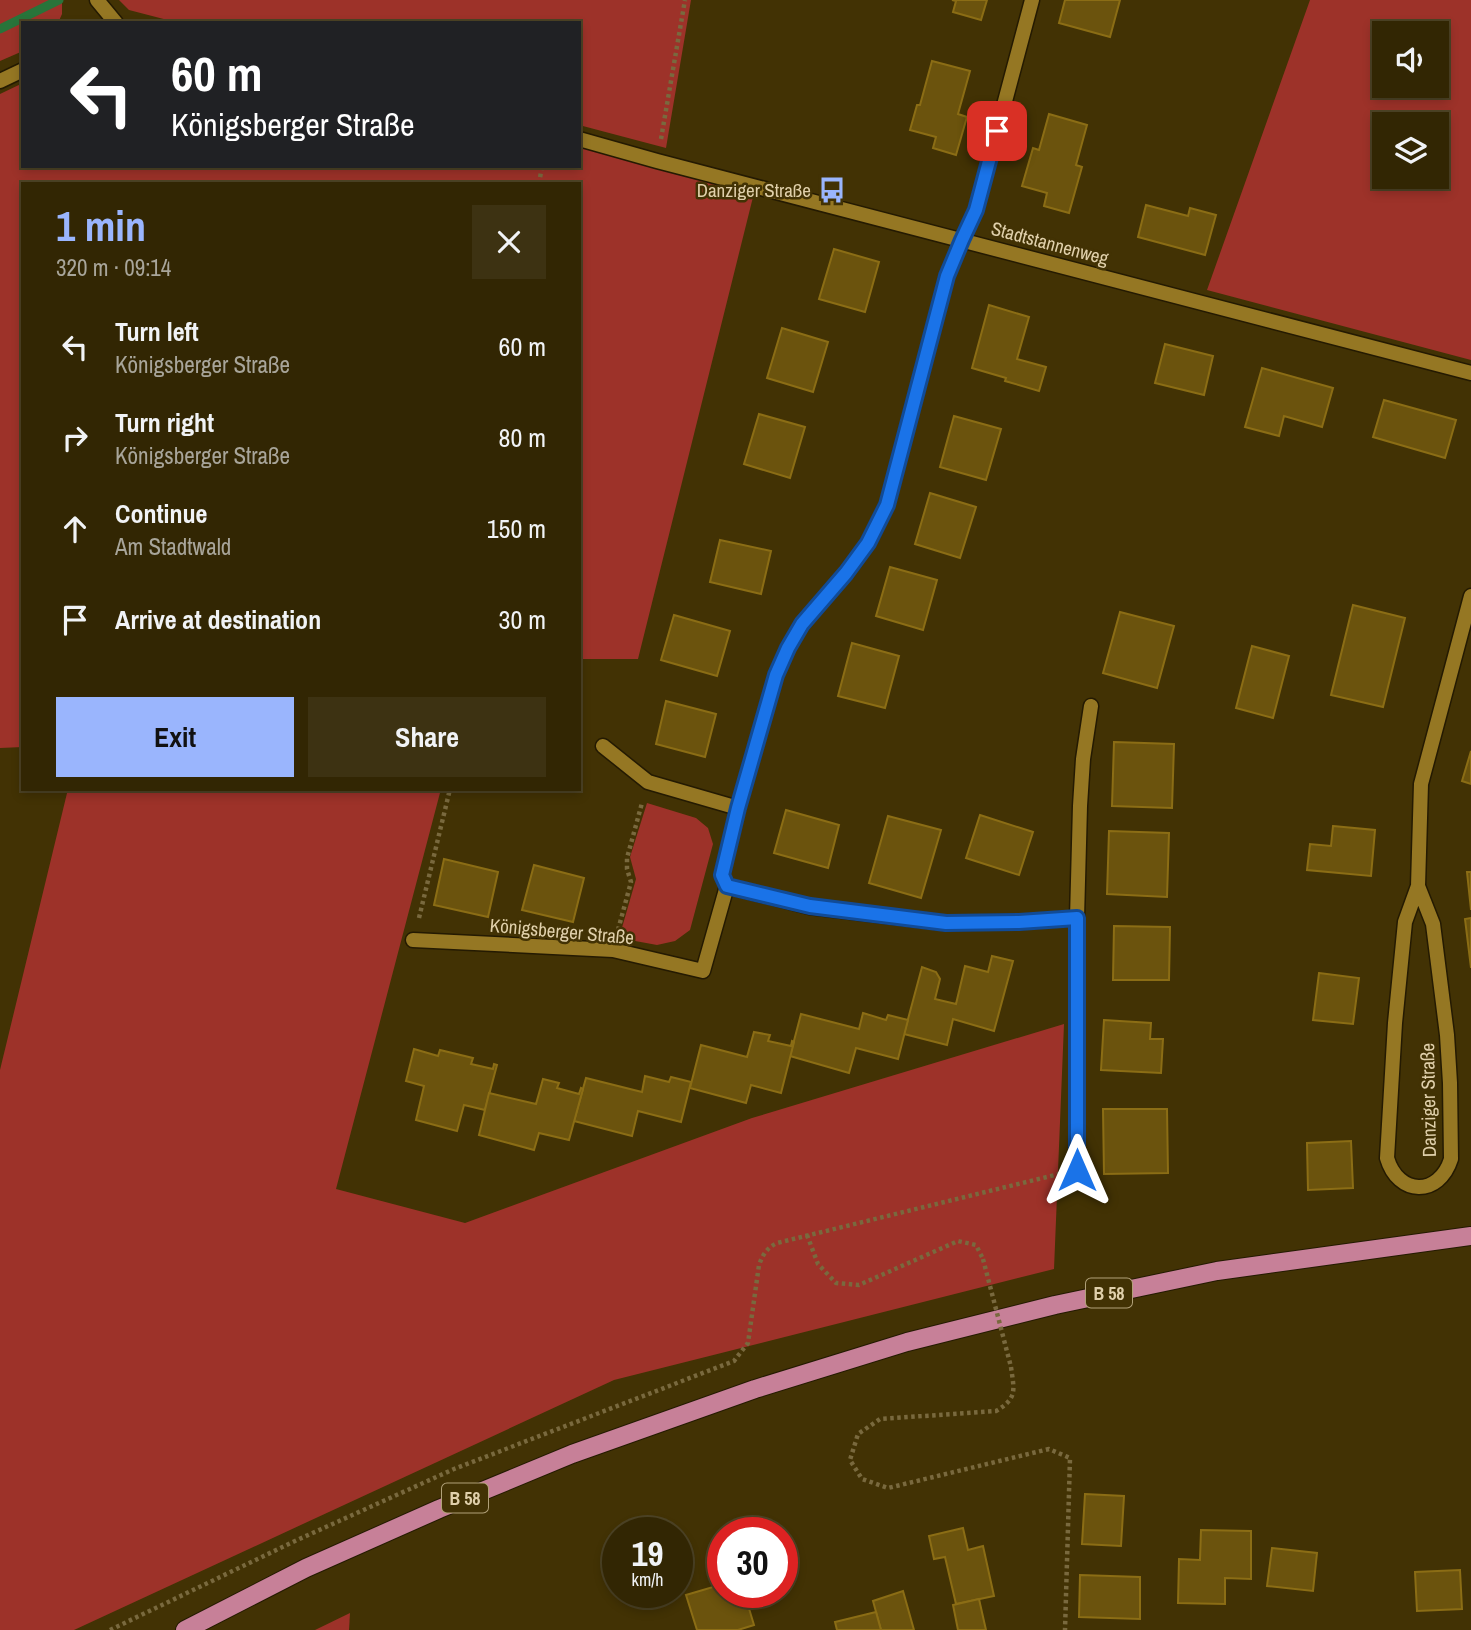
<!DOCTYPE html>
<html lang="en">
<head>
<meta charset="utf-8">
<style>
  :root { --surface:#322603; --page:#3d3212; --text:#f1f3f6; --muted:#a8a59a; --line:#4d4325; --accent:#9ab5fd }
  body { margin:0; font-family:"Archivo Narrow",sans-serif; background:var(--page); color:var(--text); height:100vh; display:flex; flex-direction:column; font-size:26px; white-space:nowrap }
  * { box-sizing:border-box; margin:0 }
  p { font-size:23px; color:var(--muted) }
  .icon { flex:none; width:38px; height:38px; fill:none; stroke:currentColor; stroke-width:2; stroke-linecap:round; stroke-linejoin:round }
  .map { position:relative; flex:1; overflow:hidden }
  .sheet { position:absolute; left:21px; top:182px; width:560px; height:609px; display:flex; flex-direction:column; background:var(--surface); border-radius:0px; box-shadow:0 4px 10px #0003,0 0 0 2px var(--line) }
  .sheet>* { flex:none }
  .hud { position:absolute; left:21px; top:21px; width:560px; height:147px; border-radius:0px; box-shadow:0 4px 10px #0003,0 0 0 2px var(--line); background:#202124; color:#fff; overflow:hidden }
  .buttons { position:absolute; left:1372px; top:21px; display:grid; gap:14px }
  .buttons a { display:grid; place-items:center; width:77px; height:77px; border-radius:0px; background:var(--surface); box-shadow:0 4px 10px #0003,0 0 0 2px var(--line); font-size:35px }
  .speed { position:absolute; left:602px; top:1517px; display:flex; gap:14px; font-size:35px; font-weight:700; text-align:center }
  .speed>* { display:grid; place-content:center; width:91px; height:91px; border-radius:50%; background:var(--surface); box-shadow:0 4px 10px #0003,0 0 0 2px var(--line); line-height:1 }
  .speed small { font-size:18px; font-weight:400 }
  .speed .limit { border:10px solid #d22; background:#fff; color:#111 }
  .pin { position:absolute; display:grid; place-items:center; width:60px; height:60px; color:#fff; margin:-30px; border-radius:14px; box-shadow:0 4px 10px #0006 }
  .me { position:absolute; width:77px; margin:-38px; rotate:0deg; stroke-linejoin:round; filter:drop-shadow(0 0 5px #0008) }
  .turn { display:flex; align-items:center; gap:24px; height:147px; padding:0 35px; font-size:32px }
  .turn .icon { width:91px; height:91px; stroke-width:2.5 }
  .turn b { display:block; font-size:49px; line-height:60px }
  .round { display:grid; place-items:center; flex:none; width:74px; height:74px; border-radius:0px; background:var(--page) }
  .summary { display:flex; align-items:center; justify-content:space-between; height:119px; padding:0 35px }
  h1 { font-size:42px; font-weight:700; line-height:52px; color:var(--accent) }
  .primary-button { display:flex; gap:14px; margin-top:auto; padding:14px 35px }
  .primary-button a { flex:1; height:80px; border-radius:0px; background:var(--accent); color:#111; font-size:28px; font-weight:700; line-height:80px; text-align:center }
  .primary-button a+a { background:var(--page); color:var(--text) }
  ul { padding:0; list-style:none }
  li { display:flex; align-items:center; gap:21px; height:91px; padding:0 35px }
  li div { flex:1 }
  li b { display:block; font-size:26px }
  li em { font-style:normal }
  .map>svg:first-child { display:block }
  .green { fill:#9d3229; fill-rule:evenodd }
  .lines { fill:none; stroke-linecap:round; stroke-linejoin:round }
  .stream { stroke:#28743a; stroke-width:9 }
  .building { fill:#6b530d; stroke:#8b6d15; stroke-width:2 }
  .lane-casing { stroke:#241a02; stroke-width:17 }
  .street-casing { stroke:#241a02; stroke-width:17 }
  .primary-casing { stroke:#241a02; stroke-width:20 }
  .path { stroke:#79693e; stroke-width:4.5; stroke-dasharray:3.5 3.5; stroke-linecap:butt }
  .lane { stroke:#957723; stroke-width:14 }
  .street { stroke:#957723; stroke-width:14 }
  .primary { stroke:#c78098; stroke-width:18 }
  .path-bridge { stroke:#79693e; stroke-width:4.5; stroke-dasharray:3.5 3.5; stroke-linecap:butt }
  .route-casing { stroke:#114b97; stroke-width:18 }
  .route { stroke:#1a73e8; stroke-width:12 }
  .labels { text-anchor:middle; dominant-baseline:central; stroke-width:5; stroke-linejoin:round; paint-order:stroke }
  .shield { fill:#423204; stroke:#b1a179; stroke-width:2 }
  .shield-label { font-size:18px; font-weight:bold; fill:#e0d0ab }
  .poi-label { font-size:19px; fill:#e0d0ab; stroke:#423204; text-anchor:end }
  .street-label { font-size:19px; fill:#e0d0ab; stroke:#423204 }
</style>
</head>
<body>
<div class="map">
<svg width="1471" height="1630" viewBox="0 0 1471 1630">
  <rect width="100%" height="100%" fill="#423204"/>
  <g class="green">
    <path d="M0,0h62v14l-4,9h-35v28l-23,10z"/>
    <path d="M119,0h572l-25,148 -87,-23v-102h-400l-50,-13z"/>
    <path d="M1310,0h161v360l-264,-70zM1437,33v53h-53v-53zM1437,124v53h-53v-53z"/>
    <path d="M23,83v83h556v-20l176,43 -117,470h-59v-475h-556v563l-23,1v-654z"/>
    <path d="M68,789h373l-105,400 129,34 287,-105 312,-94 -10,245 -440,111 -540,250h-74v-560z"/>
    <path d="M647,803l49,15 12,10 5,16 -23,86 -15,11 -18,4 -38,-7 17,-59 -6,-22z"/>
    <path d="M350,1613l-1,17h-34z"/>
  </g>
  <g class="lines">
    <path class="stream" d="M0,29l59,-29"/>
  </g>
  <g class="building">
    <path d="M952,0h35l-6,20 -28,-8 3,-11z"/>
    <path d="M1065,0h55l-10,37 -51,-14z"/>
    <path d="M932,61l38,10 -12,43 9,3 -11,38 -23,-7 3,-11 -26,-7 7,-25h3z"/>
    <path d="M1049,114l38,11 -11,40 6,2 -13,46 -25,-7 3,-13 -25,-7 11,-38 6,2z"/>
    <path d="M1146,205l42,11 2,-8 26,7 -11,40 -67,-18z"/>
    <path d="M834,249l45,13 -14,50 -46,-13z"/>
    <path d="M989,305l40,12 -12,42 29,8 -7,24 -34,-10 1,-3 -34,-10z"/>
    <path d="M782,328l46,14 -15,50 -46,-14z"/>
    <path d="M1165,344l48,12 -9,39 -49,-12z"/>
    <path d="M1262,368l71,20 -11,39 -38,-11 -5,20 -34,-9z"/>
    <path d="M1384,400l72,20 -11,38 -72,-21z"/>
    <path d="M759,414l46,13 -15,51 -46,-14z"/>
    <path d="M954,416l47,13 -15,51 -46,-13z"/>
    <path d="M930,493l46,14 -16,51 -45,-14z"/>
    <path d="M720,540l51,11 -10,43 -51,-12z"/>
    <path d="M890,567l47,13 -14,50 -47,-14z"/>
    <path d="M1353,605l52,13 -22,89 -52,-12z"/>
    <path d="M1120,612l54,14 -17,62 -54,-15z"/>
    <path d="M674,615l56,16 -13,45 -56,-16z"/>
    <path d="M852,643l47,13 -14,52 -47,-12z"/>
    <path d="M1252,646l37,10 -16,62 -37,-10z"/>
    <path d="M666,701l50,13 -11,43 -49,-13z"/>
    <path d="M1114,742l60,2 -2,64 -60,-2z"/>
    <path d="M1471,751v33l-9,-3z"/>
    <path d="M786,810l53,15 -11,43 -54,-15z"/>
    <path d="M980,815l53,17 -14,43 -53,-17z"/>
    <path d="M888,816l53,14 -20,68 -52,-15z"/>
    <path d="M1333,826l42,4 -4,46 -64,-6 3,-26 21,2z"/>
    <path d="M1109,831l60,2 -2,64 -60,-3z"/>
    <path d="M444,859l54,13 -10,45 -54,-12z"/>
    <path d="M534,865l50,13 -11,44 -51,-12z"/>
    <path d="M1467,872h4v38z"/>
    <path d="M1471,918v50l-6,-49z"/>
    <path d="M1114,926l56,1 -1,53h-56z"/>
    <path d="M992,956l21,5 -19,70 -41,-12 -6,26 -43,-11 18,-67 14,5 4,7 -5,20 21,5 9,-38 23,6z"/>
    <path d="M1319,973l40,5 -6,46 -40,-4z"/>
    <path d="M863,1013l23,7 2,-5 20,5 -10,39 -42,-11 -7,25 -59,-17 11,-42 58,15z"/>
    <path d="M1104,1020l47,3 -1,16h13l-2,34 -60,-3z"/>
    <path d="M754,1032l16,3 -2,6 23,5 1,-5 2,1 -13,51 -30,-8 -5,18 -56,-15 11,-43 46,12z"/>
    <path d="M414,1049l24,7 2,-6 33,8 -2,6 22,5 1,-5 3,1 -12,45 -21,-5 -7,26 -41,-11 8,-34 -18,-5z"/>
    <path d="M645,1076l24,6 2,-5 20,5 -10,40 -43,-11 -6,25 -58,-15 12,-43 56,14z"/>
    <path d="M543,1079l16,4 -2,5 22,6 2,-6 2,1 -14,51 -30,-7 -5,17 -55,-15 10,-42 47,11z"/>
    <path d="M1103,1109h64l1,64 -64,1z"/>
    <path d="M1351,1141l2,47 -45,2 -1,-47z"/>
    <path d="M1085,1494l39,2 -3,50 -39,-2z"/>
    <path d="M963,1528l5,22 15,-4 11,50 -38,8 -11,-47 -11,2 -5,-23z"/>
    <path d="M1201,1530l50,1v48l-26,-1v26l-47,-1 1,-44 21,1z"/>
    <path d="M1272,1548l45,5 -4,38 -46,-5z"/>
    <path d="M1460,1570l2,39 -45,2 -2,-39z"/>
    <path d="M1080,1575l60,2v42l-61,-2z"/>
    <path d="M723,1584v8h21l10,33 -16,5h-41l-11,-35z"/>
    <path d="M903,1591l11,39h-33l-8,-29z"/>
    <path d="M979,1599l7,31h-28l-5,-25z"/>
    <path d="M876,1612l5,18h-44l-2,-8z"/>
  </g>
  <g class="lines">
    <g class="lane-casing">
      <g id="lane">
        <path d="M603,746l45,36 90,26"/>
        <path d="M413,940l200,10 90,21 24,-85"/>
      </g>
    </g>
    <g class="street-casing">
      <g id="street">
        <path d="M97,0l19,23"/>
        <path d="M1032,0l-56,210 -14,30 -15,36 -60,229 -19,38 -22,30 -44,51 -14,24 -12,27 -38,133 -16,67 5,11 83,21 136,16 73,-1 58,-4v251"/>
        <path d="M0,81l23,-11"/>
        <path d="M579,139l78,22 814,212"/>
        <path d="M1418,886l15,38 14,111 3,48 1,76c-12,38 -53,37 -64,-1l8,-135 10,-101 13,-36 3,-102 50,-188"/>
        <path d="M1077,918l3,-112 3,-47 8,-53"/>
      </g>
    </g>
    <g class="primary-casing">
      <path id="primary" d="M185,1630l121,-62 133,-59 133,-55 183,-65 152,-47 148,-37 162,-34 254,-35"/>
    </g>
    <g class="path">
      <path d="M661,139l24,-139"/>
      <path d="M539,184l3,-18"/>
      <path d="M419,918l31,-129"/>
      <path d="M618,930l13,-48 -4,-13v-11l15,-55"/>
      <path d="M807,1235l11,29 18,19 23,2 99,-44 18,4 7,14"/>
      <path d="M1011,1367c3,23 7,31 -15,44l-116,8 -22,15 -8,26 12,19 26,9 161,-39 21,9 -5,172"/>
      <path d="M110,1630l185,-89 159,-72 280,-108 14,-18 11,-78c4,-11 8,-17 18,-22l282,-69"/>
    </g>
    <use href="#lane" class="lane"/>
    <use href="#street" class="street"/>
    <use href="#primary" class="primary"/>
    <path class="path-bridge" d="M983,1259l28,108"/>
  </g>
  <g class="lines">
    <g class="route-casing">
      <path id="route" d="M997,131l-21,79 -14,30 -15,36 -60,229 -19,38 -22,30 -44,51 -14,24 -12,27 -38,133 -16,67 5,11 83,20 136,17 73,-1 58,-4v252"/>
    </g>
    <use href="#route" class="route"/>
  </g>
  <defs>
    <g id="bus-bare" transform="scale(2.1)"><path d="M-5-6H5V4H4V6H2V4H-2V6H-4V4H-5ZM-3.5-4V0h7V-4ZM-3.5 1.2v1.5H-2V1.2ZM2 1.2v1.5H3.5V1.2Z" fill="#9ab5fd" stroke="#423204" stroke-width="2.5" paint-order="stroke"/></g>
  </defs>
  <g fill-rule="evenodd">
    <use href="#bus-bare" x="832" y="190"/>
  </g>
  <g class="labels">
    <g class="shield">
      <rect x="1086" y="1278.5" width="46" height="29" rx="5"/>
      <rect x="442" y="1483.5" width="46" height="29" rx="5"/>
    </g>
    <g class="shield-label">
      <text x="1109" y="1293">B 58</text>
      <text x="465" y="1498">B 58</text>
    </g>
    <g class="poi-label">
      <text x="811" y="190">Danziger Straße</text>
    </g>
    <g class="street-label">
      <text transform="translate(1050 243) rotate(15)">Stadtstannenweg</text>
      <text transform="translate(562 931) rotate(5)">Königsberger Straße</text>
      <text transform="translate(1428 1100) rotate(-91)">Danziger Straße</text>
    </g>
  </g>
</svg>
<div class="buttons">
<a><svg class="icon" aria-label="sound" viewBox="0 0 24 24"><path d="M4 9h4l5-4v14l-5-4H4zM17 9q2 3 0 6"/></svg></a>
<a><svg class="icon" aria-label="layers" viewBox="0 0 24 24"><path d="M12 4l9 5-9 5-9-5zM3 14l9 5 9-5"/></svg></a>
</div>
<div class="speed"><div>19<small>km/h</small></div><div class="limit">30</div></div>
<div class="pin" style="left:997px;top:131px;background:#d93025"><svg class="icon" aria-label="arrive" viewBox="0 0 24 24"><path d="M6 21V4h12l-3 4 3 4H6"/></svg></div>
<svg class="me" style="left:1077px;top:1170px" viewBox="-20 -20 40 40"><path d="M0-17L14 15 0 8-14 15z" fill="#1a73e8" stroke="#fff" stroke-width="4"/></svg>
<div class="hud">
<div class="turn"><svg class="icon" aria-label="left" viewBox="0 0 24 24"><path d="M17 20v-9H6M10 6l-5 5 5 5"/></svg><div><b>60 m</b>Königsberger Straße</div></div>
</div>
<section class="sheet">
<div class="summary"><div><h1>1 min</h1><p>320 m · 09:14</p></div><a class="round"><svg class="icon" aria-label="close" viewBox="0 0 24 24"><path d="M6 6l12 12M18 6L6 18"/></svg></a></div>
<ul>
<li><svg class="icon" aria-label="left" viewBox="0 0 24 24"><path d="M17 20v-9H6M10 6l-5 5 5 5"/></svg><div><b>Turn left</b><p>Königsberger Straße</p></div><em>60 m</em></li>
<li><svg class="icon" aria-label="right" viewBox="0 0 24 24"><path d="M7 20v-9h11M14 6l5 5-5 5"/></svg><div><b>Turn right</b><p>Königsberger Straße</p></div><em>80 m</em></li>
<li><svg class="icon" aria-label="ahead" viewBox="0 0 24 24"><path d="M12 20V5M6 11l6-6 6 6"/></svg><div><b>Continue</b><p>Am Stadtwald</p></div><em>150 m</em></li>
<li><svg class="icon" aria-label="arrive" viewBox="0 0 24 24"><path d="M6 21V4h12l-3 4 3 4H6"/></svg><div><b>Arrive at destination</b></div><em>30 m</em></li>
</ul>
<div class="primary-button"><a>Exit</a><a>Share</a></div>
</section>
</div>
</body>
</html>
